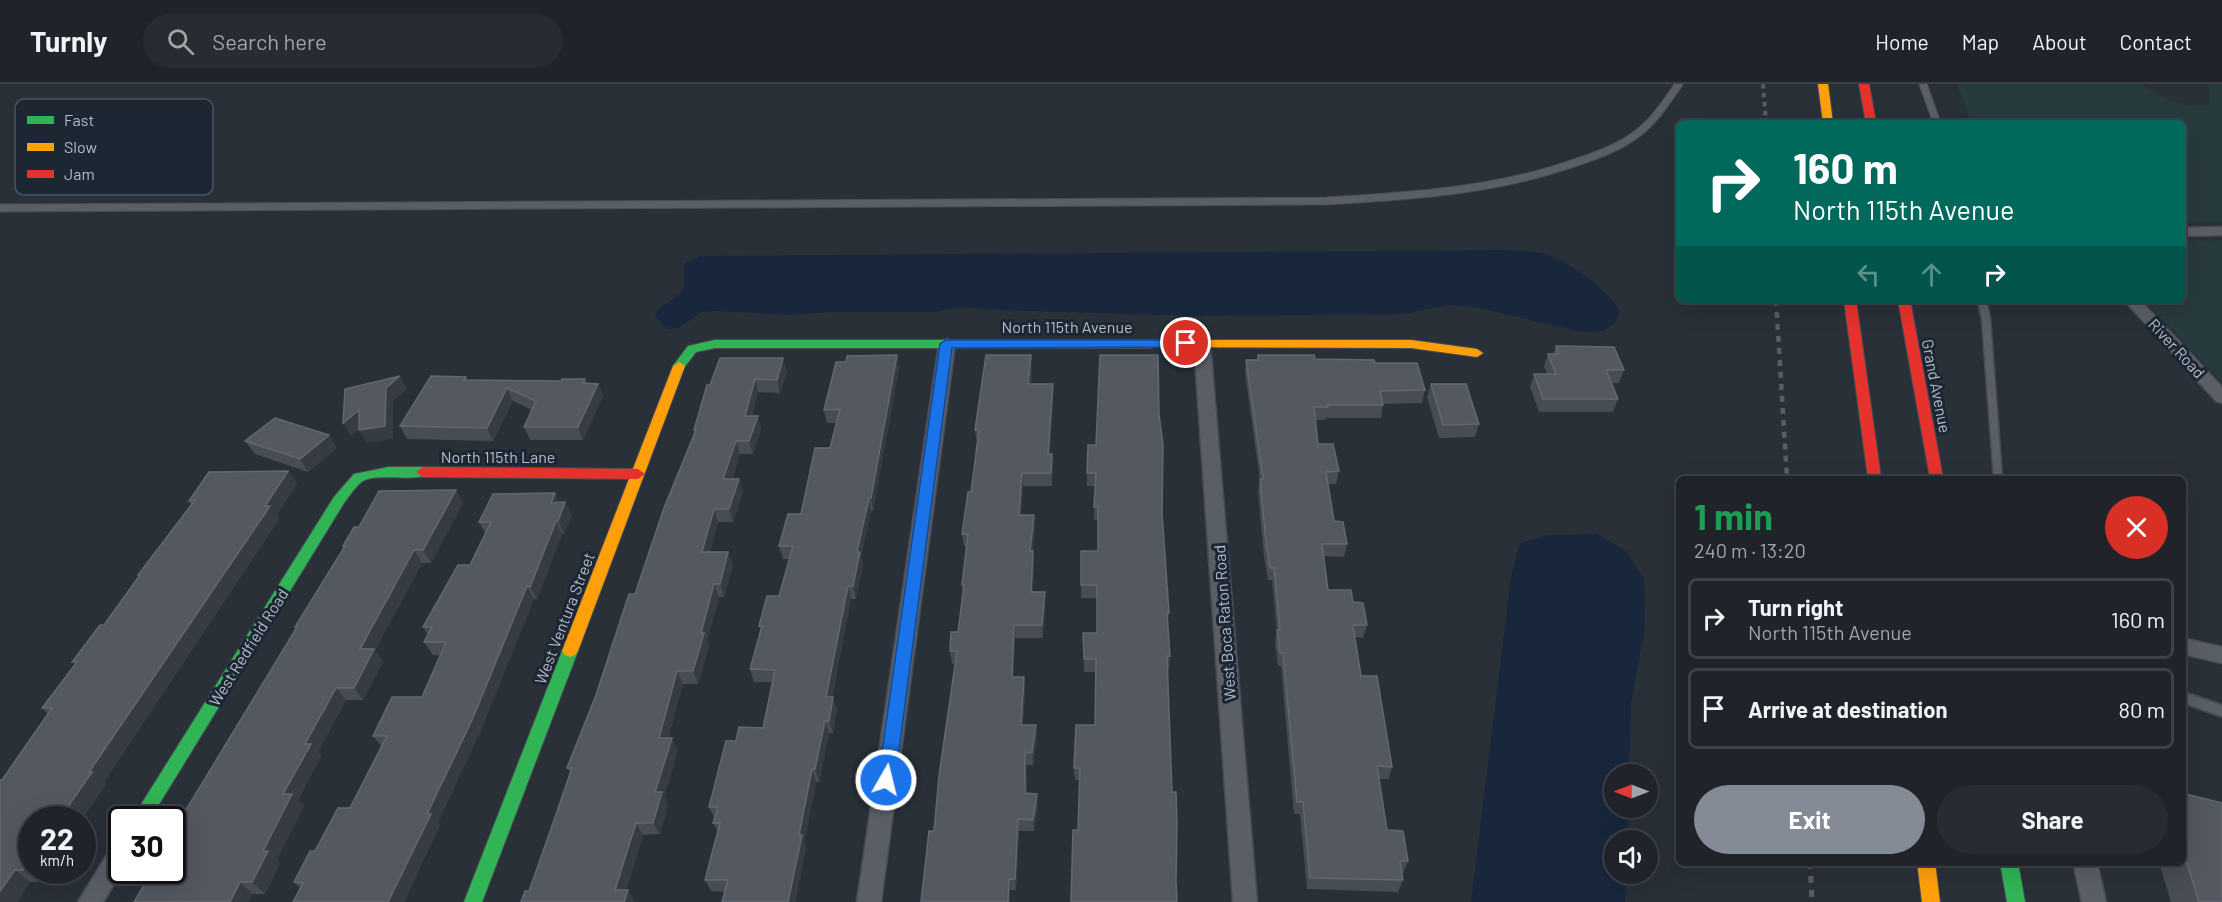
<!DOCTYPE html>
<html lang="en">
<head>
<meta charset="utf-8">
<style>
  :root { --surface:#20242a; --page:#282c32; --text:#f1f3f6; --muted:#a2a4a8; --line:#3d4147; --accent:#848b96 }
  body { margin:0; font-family:Barlow,sans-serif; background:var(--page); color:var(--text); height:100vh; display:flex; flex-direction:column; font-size:22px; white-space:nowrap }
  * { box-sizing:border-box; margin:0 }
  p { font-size:20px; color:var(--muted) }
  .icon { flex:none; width:33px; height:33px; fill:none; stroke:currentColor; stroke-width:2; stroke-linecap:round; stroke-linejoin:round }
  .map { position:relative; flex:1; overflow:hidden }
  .details { position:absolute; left:1676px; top:392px; width:510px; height:390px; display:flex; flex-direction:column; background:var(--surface); border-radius:9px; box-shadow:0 6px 24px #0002,0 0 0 2px var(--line) }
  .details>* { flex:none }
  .guide { position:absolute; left:1676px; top:36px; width:510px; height:183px; border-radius:9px; box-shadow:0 6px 24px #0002,0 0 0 2px var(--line); background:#00695c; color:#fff; overflow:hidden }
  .needle { width:39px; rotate:270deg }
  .buttons { position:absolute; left:1604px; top:680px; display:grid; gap:12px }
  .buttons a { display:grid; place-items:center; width:54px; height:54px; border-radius:50%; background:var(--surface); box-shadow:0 6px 24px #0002,0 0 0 2px var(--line); font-size:30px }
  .speed { position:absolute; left:18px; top:722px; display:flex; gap:12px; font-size:30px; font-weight:700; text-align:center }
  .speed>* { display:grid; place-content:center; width:78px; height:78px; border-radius:50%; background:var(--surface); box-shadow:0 6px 24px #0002,0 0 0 2px var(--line); line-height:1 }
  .speed small { font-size:15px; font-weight:400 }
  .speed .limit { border:3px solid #111; border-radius:9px; background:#fff; color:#111 }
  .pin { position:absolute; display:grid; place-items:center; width:51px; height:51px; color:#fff; margin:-26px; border:3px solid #fff; border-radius:50%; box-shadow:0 2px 6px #0007 }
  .me { position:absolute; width:66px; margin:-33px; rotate:8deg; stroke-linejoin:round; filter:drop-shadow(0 0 4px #0008) }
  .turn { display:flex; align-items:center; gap:21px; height:126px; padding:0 18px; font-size:27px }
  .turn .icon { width:78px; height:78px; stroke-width:2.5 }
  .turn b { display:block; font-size:42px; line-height:51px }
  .lanes { display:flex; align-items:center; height:57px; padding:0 18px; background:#0003; justify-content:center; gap:30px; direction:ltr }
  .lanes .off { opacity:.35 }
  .round { display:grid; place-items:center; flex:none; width:63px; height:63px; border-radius:32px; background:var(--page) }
  .summary { display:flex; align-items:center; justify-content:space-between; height:102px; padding:0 18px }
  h1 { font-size:36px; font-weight:700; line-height:45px; color:#1e9e55 }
  .button { display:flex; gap:12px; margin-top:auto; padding:12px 18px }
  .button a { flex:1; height:69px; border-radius:36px; background:var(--accent); color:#fff; font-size:24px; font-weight:700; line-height:69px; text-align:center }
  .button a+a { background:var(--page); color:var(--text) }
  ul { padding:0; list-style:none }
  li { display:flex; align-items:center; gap:18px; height:81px; margin:0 12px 9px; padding:0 6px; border:3px solid var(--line); border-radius:9px }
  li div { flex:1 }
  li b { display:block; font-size:22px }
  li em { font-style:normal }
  header { display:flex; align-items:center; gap:36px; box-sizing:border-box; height:84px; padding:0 30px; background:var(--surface); border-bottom:2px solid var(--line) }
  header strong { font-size:28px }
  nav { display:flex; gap:33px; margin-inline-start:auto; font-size:21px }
  .search { width:420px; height:54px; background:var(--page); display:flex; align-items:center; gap:15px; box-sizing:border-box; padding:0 21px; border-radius:33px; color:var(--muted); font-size:22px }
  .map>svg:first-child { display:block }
  .green { fill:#273a3e }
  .water { fill:#19273c }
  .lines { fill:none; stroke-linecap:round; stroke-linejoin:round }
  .lane-far2-casing { stroke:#484c55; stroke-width:9 }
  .lane-far1-casing { stroke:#484c55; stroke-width:11 }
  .lane-casing { stroke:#484c55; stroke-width:14 }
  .street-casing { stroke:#484c55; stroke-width:3 }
  .fast-casing { stroke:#484c55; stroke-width:2 }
  .slow-casing { stroke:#484c55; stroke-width:2 }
  .jam-casing { stroke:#484c55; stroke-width:2 }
  .lane-far2 { stroke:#5a5e66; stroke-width:7 }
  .lane-far1 { stroke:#5a5e66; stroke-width:8 }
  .lane { stroke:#5a5e66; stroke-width:10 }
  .street { fill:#5a5e66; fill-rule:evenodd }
  .fast { fill:#30b455; fill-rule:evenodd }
  .slow { fill:#ff9f0a; fill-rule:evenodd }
  .jam { fill:#e5322d; fill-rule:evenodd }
  .rail-far2 { stroke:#595d64; stroke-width:4; stroke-dasharray:4.5 4.5; stroke-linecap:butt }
  .rail-far1 { stroke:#595d64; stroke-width:4.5; stroke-dasharray:6 6; stroke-linecap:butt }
  .rail { stroke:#595d64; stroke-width:5; stroke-dasharray:7 7; stroke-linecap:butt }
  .wall { fill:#474c55 }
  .shaded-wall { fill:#373c44 }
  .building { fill:#535861; stroke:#626872; stroke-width:1.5 }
  .route { fill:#1a73e8; stroke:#114b97; stroke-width:1.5 }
  .labels { text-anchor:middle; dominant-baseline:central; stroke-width:6; stroke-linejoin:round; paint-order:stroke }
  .street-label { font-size:16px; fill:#b4bcc9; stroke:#1d2633 }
  .key { fill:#1d2633; stroke:#4a5360; stroke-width:1.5 }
  .key-label { font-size:16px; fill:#b4bcc9 }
</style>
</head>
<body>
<header>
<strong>Turnly</strong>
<div class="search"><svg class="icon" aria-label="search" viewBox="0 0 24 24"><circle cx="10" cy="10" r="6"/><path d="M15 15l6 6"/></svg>Search here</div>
<nav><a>Home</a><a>Map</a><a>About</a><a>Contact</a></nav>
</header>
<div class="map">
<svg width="2222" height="818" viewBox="0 0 2222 818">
  <rect width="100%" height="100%" fill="#2a3038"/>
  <g class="green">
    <path d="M1957,0h184c24,14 42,26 69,20l-2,-20h14v138h-39l-1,-99h-211z"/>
    <path d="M2222,156v142l-78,-82h38l1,-59z"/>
  </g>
  <g class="water">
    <path d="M1502,166c12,1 27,-1 38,3 29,8 64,33 80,58l-5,12 -12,8 -21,1 -107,-25 -27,-2 -44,9 -212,2 -192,-6 -40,-3 -26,5h-102l-41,3 -76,-4 -13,1 -24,16 -10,1 -13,-12c3,-14 21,-15 28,-28 3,-8 0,-17 1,-25l16,-8z"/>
    <path d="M1597,450l29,17 18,28 1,48 -14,77 -2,70h-15v33h14v33h-14v33h13l-2,29h-154l40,-325 9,-34 28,-8z"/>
  </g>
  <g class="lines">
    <g class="lane-far2-casing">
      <g id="lane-far2">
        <path d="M1923,0l14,39"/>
        <path d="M0,124l1325,-7c85,-5 171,-10 252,-39 21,-7 43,-15 61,-29 17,-13 29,-32 41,-49"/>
      </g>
    </g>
    <g class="lane-far1-casing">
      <path id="lane-far1" d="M1982,216l4,19 12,159"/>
    </g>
    <g class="lane-casing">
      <path id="lane" d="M2182,613l40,14"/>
    </g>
    <g class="street-casing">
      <g id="street">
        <path d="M2222,143v8l-40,1v-8z"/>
        <path d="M2124,216h16l82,87v16l-6,-2z"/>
        <path d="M1202,254l8,5 47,559h-24l-39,-559z"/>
        <path d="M947,255l8,5 -74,558h-24l82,-558z"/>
        <path d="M2182,554l40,9v16l-40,-9z"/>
        <path d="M122,756l1,30 -20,32h-25l36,-59z"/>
        <path d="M2073,778h24l9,40h-24z"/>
      </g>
    </g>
    <g class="fast-casing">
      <g id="fast">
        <path d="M715,256h436l6,4 -6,4h-436l-19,4 -13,17h-8l-2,-3 15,-20z"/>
        <path d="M389,383h34l7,5c-10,12 -51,0 -67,9 -7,4 -14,16 -19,22l-194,316h-18l202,-322 20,-23z"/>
        <path d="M570,561l5,2 3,4 -96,251h-18l98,-251 3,-4z"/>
        <path d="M2000,778h18l7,40h-18z"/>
      </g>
    </g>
    <g class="slow-casing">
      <g id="slow">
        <path d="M1818,0h10l5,39h-10z"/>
        <path d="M1151,256h260l66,9 6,4 -6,4 -66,-9 -264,-1 -2,-3 2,-3z"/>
        <path d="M679,278l6,4 -107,285 -3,4 -5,2 -5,-2 -3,-4 111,-285z"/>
        <path d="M1917,778h18l5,40h-18z"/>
      </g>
    </g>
    <g class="jam-casing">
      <g id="jam">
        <path d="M1859,0h10l7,39h-10z"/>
        <path d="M1844,216h12l25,178h-13z"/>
        <path d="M1898,216h12l33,178h-13z"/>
        <path d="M423,383l215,2 7,5 -7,5 -215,-2 -7,-5z"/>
      </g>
    </g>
    <use href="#lane-far2" class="lane-far2"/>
    <use href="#lane-far1" class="lane-far1"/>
    <use href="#lane" class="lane"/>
    <use href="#street" class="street"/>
    <use href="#fast" class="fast"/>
    <use href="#slow" class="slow"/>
    <use href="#jam" class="jam"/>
    <path class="rail-far2" d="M1763,0l3,39"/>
    <path class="rail-far1" d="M1776,216l11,178"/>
    <path class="rail" d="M1810,778l2,40"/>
  </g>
  <g class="wall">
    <path d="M1556,262l68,24 -5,13h-8l7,16 -5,13h-74l-9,-25 4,-13h13l-3,-8 4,-12h5z"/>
    <path d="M1258,271l117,8 50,27 -3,13 -39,1 -2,14h-55l-1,2h-10l3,24 21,27 -3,13h-8l6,37 13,23 -3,13 -20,-1 4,34 25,12 14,23 -4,13 -8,-1 6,39 31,91 -3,12h-10l8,51 21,31 -5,12h-2l2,7 -5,12 -91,-3 -7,-75h-6l-13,-148h-3l-3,-23 2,-12 -5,-51h-4l-4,-24 -6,-64 2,-12 -15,-107 1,-13h11z"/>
    <path d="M899,284l-26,143h-2l-10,46 2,8 -7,34h-5l-19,98 5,12 -4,24h-4l-10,49h-3l-12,60 2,5 -11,55h-73l3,-10 -14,-1 -6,-11 13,-48 -5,-9 2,-4 -6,-12 27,-66 27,-13 10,-46h-19l-4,-13 11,-39 -2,-4 20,-30 10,-37h-6l-4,-13 22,-32 29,-66 7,-25h-10l-3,-13z"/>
    <path d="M1032,284l-1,16h22v13l-3,57 3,13 -1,19h-29l-2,29h13l1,13 -2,23 1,13 -1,28 12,13 -2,33h-28l-2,39h11l1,13 -2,35h13l1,12 -4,28h-7l1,28 11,13 -4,25h-15l-3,59h-6l-76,-59 21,-168 -3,1 -2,-13 8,-19 5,-38 -1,-9 5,-39h-3l-2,-12 9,-42 6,-49 -2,-13z"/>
    <path d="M787,287l-7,22 -22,-1 -6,24h6l3,13 -8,25h-13l-8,25h7l4,13 -10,30h-15l-8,30h18l5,13 -9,32h-5l-12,44 2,5 -11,38h-15l-15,54 10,12 -14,47 4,7 -8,30 -17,1 -17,55 8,12h-113l8,-11 23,-65 18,-53 -3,-5 68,-174 60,-162 -1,-2 13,-45z"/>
    <path d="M466,293l1,3 94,1 24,-2 2,4 11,1 5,12 -20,44h-53l-6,-13 8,-17 -19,-9 -20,40 -86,-2 -7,-13z"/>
    <path d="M1431,300l48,40 -4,13 -36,1 -12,-41z"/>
    <path d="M1159,330l3,99 7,100 -2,12 3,31 -1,13h-1l-90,161 2,-50h-5l-1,-12 21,-43 1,-53h-12l-1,-39h14v-35h-16v-13l17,-34v-31h-4l1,-34h-8v-13l9,-28z"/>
    <path d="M245,357l92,7 -29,24 -53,-18z"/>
    <path d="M288,387l9,12 -20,32 2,4 -175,263 2,2 -24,35h-50l7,63h-9l-13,20h-17l2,-122 46,-66 -6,-6 33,-44 -3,-2 32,-37 35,-49 -1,-1 54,-70 -3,-4z"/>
    <path d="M456,406l7,13 -32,60h-9l-47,87 8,12 -20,38h-17l-28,52 3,4 -23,44 6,6 -27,53 3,4 -15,31h-12l-5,8 -70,-79 119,-194 -2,-2 49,-79 -1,-2 16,-19z"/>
    <path d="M555,409l4,10 13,12 -8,19h-2l-25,65h-3l-54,133 -42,90 2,3 -36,77h-111l7,-14 -6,-6 21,-31 35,-43 31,-62 -8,-10 49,-39 19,-42h-8l-9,-13 4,-7 -5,-8 47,-62 15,-32 -6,-11z"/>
    <path d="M2182,709l40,109h-51l-12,-40h23z"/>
  </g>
  <g class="shaded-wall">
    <path d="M897,271l2,13 -26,143 -2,-13z"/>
    <path d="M1031,271l1,13 -3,29 -1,-13z"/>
    <path d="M783,274l4,13 -7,22 -3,-13z"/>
    <path d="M400,292l7,13 -14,12v38l-26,4 -8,-13 27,-42z"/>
    <path d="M755,295l3,13 -10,37 -3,-13z"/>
    <path d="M598,300l5,12 -20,44 -5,-13z"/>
    <path d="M1053,300v13l-4,70 -1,-13z"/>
    <path d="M507,304l6,13 -20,40 -6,-13z"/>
    <path d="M359,326l8,13 -16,13 -8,-13z"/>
    <path d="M758,332l3,13 -8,25 -4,-13z"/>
    <path d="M329,351l8,13 -29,24 -8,-13z"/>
    <path d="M736,357l4,13 -13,38 -4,-13z"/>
    <path d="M1052,370l1,13 -1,19 -1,-13z"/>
    <path d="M288,387l9,12 -20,32 2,4 -175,263 2,2 -24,35h-12l-7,-5 26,-42z"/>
    <path d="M1022,389l1,13 -3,41 -1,-12z"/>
    <path d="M739,395l4,13 -10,30 -4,-13z"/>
    <path d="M456,406l7,13 -32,60 -8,-13z"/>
    <path d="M555,409l6,13 -10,-3z"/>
    <path d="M869,414l2,13 -10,46 2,8 -7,34 -3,-13 4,-34z"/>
    <path d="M565,418l7,13 -8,19 -6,-13z"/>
    <path d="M714,425l4,13 -11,43 -5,-13z"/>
    <path d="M1034,431l1,13 -4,36 -1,-13z"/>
    <path d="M556,437l6,13 -25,65 -7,-12z"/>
    <path d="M414,466l8,13 -47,87 8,12 -20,38 -9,-12 6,-39z"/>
    <path d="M1033,467l1,13 -2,41 -1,-13z"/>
    <path d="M728,468l5,13 -9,32 -4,-13z"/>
    <path d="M714,500l5,13 -12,44 2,5 -11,38 -5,-13 8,-38z"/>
    <path d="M527,502l7,13 -54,133 -42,90 2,3 -36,77h-16z"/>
    <path d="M848,502l3,13 -22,111 -3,-13z"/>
    <path d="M1045,508v13l-2,33 -1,-13z"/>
    <path d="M1014,541l1,13 -2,52 -1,-13z"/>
    <path d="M677,587l6,13 -18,66 -6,-12z"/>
    <path d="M1024,593l1,13 -3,47 -1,-12z"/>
    <path d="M336,604l10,12 -28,52 3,4 -23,44 6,6 -27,53 3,4 -15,31 -13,-12 31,-88 22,-50z"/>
    <path d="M833,613l4,12 -4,24 -4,-12z"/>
    <path d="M825,637l4,12 -10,49 -4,-13z"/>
    <path d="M1036,641l1,12 -4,28 -1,-12z"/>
    <path d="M672,654l6,12 -14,47 4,7 -8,30 -7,-11 2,-31z"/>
    <path d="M1025,668l1,13 1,40 -2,-12z"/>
    <path d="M812,685l4,13 -12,60 2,5 -11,55h-7l11,-67z"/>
    <path d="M1037,710l1,12 -4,25 -1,-11z"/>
    <path d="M60,730l7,5h-10z"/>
    <path d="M1018,735l1,12 -3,59 -1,-11z"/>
    <path d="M636,739l7,12 -21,66 -7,-11z"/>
    <path d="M32,774v12h14l-7,12 -16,-12z"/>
    <path d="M15,786l15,12 -13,20h-17v-11z"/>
    <path d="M1009,795l1,11v12h-2z"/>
    <path d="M240,798l13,12 -5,8h-18z"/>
    <path d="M628,806l7,11 -1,1h-10z"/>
  </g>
  <g class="building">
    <path d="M1556,262l58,1 10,23h-18l12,29h-75l-9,-25h22l-8,-20h10z"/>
    <path d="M897,271l-26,143h-2l-12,54h3l-7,34h-5l-22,111h7l-4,24h-4l-10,48h-3l-13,66h3l-14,67h-66l6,-22h-23l15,-57h-7l5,-16h-9l17,-66h10l3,-14 24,1 12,-58 -25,-1 12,-43h-3l8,-30h12l14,-50h-14l9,-32h13l14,-66h15l10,-39 -16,1 12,-48h10l1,-6z"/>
    <path d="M986,271h45l-3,29h25l-5,70h4l-1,19h-29l-3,42h15l-4,36h3l-2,41h14l-3,33h-28l-2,52h12l-3,48h15l-4,28 -7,-1v41l12,1 -4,26 -15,-1 -3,60h-6l-1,23h-87l8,-71h5l5,-55 18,-125h-7l1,-19h7l6,-47h-2l6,-51h-6l6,-42h3l8,-62h-4z"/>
    <path d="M1100,271h58l1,59 4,31 -1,68 7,100h-2l3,43h-3l5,136h4l1,31 -1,58 1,21h-106l2,-72h5l2,-62h-6l2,-43h19l1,-66h-12l-1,-26h14v-48h-16v-34h17v-44h-4l2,-34h-9l1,-28h8z"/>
    <path d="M1258,271h56l1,4 59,1 1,3h42l8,27 -45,1 3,14h-56l1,2h-14l4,37h15l6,27 -13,1 8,49 9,1 4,22h-25l6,46h23l2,12 10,1 4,22h-14l8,51h16l15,91 -15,-1 10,64 16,1 5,30h-8l3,19 -93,-2 -7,-76h-6l-14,-149h-3l-3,-23h3l-6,-62h-4l-4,-25 -6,-64h3l-17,-119h12z"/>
    <path d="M720,274h63l-6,22 -22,-1 -10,37h13l-9,25h-13l-13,38h16l-10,30h-15l-12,43h26l-8,32h-6l-13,49h3l-11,38h-16l-18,67h13l-17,54h7l-9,31h-17l-21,67h13l-4,12h-103l4,-11h4l23,-65 20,-58h-5l29,-73 33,-101h6l29,-86 32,-78h-2l13,-45h3z"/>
    <path d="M400,292l-14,12 -1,38 -26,4v-20l-16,13 2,-34z"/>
    <path d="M431,292l35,1 -2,3 97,1 1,-2h23l-2,4 15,1 -20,43h-54l12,-26 -29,-13 -20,40 -87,-2z"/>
    <path d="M1431,300h35l13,40 -36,1z"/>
    <path d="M275,334l54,17 -29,24 -55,-18z"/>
    <path d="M288,387l-23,35h5l-181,266h3l-29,42h-3l-3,5h-25v39l-9,12h-8l-15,21v-111h2l50,-72h-10l35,-46h-5l28,-37h4l36,-50h-2l57,-75 -6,1 20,-29z"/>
    <path d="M456,406l-33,60h-9l-54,99h14l-20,39h-18l-31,56h6l-28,50h9l-29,57h5l-16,31h-12l-10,20h-96l19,-32h19v-31l10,-16h-4l119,-196h-2l50,-81h-2l11,-19h5l20,-36z"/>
    <path d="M555,409l-4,10 14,-1 -7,19h-2l-26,66 -3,-1 -55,134 -45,94h4l-43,88h-95l10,-19 -9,-1 16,-31h5l23,-43h12l37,-72h-14l19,-39h30l24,-55h-22l8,-15h-9l35,-62h12l21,-43h-12l14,-28z"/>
    <path d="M2182,709l40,10v99h-23l-17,-54z"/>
  </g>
  <path class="route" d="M946,256h240l6,3 -6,4 -234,1 -57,432 -3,5 -6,2 -6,-2 -2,-5 62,-436z"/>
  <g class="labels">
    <g class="street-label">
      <text x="1067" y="242">North 115th Avenue</text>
      <text transform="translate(2177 264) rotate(47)">River Road</text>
      <text transform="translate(1937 302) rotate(79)">Grand Avenue</text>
      <text x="498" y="372">North 115th Lane</text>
      <text transform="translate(564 534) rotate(-69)">West Ventura Street</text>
      <text transform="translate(1224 539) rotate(-94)">West Boca Raton Road</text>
      <text transform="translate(248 563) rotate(-58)">West Redfield Road</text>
    </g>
  </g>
  <rect x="15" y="15" width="198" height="96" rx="9" class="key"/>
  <rect x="27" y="32" width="27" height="8" fill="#30b455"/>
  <rect x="27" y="59" width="27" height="8" fill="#ff9f0a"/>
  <rect x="27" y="86" width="27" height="8" fill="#e5322d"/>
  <g class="key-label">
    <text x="64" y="42">Fast</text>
    <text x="64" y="69">Slow</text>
    <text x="64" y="96">Jam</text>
  </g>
</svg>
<div class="buttons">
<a><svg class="needle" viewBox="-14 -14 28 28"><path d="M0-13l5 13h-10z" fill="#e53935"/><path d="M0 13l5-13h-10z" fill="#a2a4a8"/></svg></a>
<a><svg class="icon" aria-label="sound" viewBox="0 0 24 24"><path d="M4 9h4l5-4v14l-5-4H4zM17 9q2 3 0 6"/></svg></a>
</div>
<div class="speed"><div>22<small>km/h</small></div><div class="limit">30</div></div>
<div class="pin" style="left:1186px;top:259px;background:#d93025"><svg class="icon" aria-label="arrive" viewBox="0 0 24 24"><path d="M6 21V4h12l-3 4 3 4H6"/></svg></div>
<svg class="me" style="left:886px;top:696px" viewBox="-20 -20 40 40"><circle r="17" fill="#1a73e8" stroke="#fff" stroke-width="3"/><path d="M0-11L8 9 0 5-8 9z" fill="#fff"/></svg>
<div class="guide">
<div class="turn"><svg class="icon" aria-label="right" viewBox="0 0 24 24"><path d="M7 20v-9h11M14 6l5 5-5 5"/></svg><div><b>160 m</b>North 115th Avenue</div></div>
<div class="lanes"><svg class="icon off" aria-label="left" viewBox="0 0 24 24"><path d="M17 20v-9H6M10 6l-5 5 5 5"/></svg><svg class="icon off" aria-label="ahead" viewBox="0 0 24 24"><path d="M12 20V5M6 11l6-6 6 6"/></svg><svg class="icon" aria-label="right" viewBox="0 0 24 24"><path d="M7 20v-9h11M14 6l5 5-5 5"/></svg></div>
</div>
<section class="details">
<div class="summary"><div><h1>1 min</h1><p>240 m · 13:20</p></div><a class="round" style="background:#d93025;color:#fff"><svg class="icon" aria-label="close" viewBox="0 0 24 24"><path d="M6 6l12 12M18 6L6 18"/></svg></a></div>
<ul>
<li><svg class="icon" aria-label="right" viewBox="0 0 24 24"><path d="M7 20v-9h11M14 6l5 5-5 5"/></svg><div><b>Turn right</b><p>North 115th Avenue</p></div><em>160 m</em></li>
<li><svg class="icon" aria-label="arrive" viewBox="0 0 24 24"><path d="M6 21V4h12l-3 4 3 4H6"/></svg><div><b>Arrive at destination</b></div><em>80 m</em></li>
</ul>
<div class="button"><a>Exit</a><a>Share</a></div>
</section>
</div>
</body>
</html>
